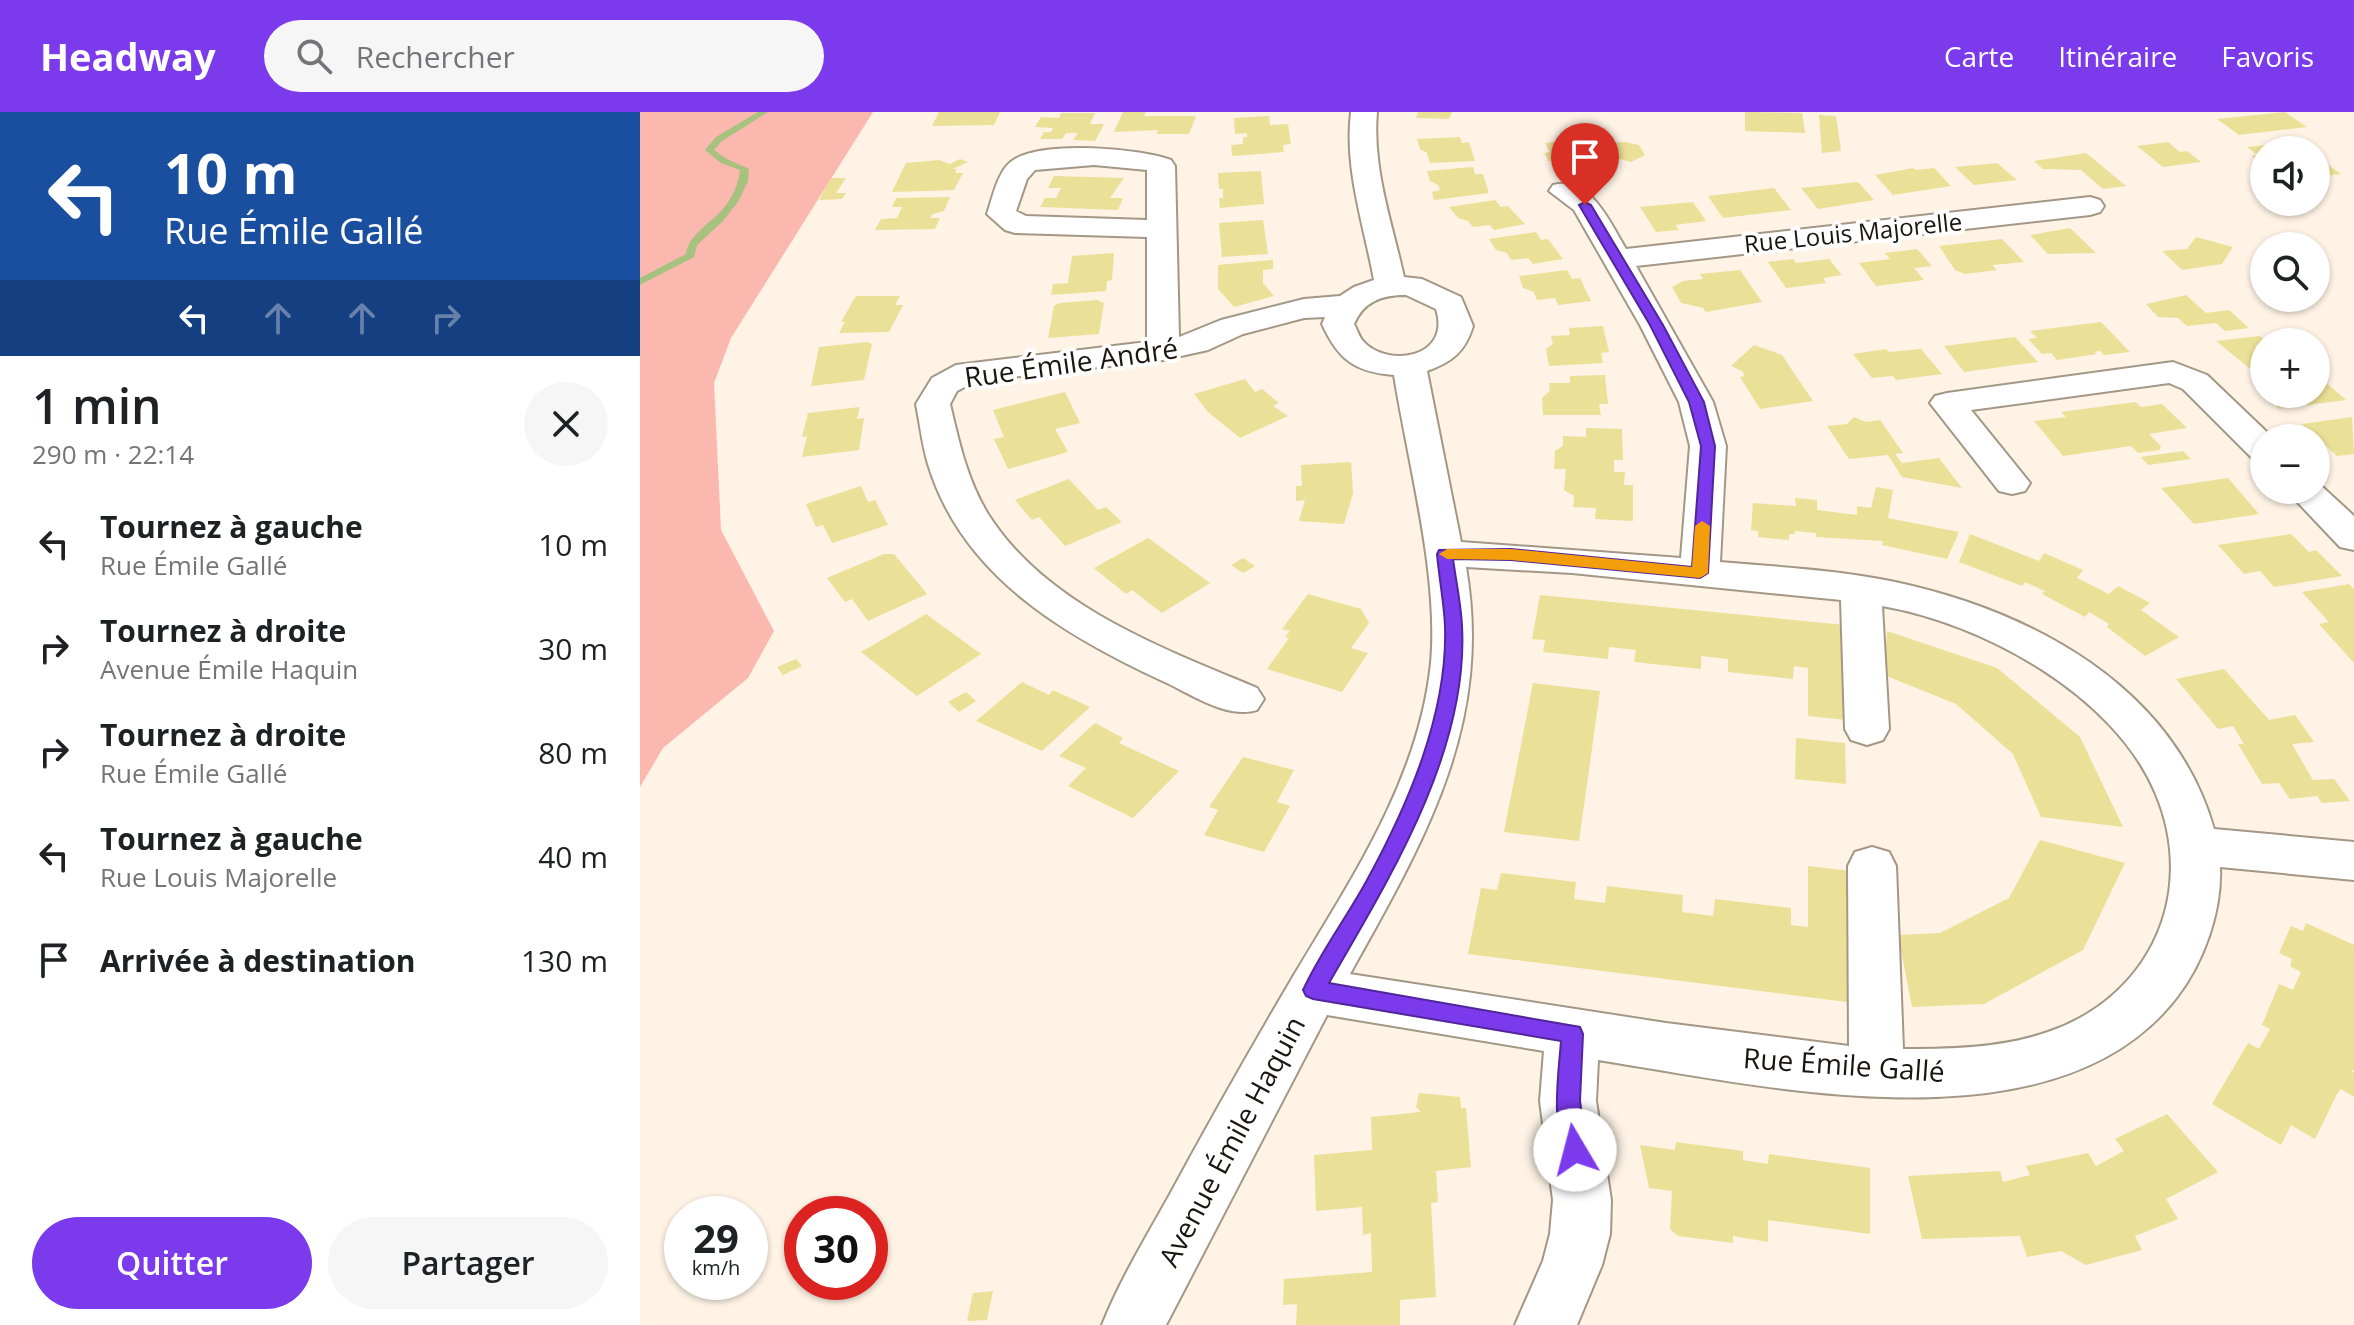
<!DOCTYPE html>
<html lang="fr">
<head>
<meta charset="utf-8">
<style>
  :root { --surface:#fff; --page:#f6f6f6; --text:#202124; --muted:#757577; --accent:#7c3aed }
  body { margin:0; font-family:"Open Sans",sans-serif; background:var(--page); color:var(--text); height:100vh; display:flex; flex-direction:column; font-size:30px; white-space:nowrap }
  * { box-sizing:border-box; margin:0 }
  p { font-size:26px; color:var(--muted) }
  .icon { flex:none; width:44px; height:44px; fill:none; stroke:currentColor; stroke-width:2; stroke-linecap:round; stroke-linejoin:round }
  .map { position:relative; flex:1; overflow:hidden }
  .side { display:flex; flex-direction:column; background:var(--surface); width:640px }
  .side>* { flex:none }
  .hud { background:#1a4fa0; color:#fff; overflow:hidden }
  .tools { position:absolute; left:1610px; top:24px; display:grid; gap:16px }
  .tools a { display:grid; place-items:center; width:80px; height:80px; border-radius:50%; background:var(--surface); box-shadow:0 2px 6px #0004; font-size:40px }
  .speed { position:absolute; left:24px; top:1084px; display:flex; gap:16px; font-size:40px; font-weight:700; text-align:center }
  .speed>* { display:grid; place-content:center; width:104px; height:104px; border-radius:50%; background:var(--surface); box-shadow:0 2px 6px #0004; line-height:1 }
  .speed small { font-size:20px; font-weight:400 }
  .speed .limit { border:12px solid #d22; background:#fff; color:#111 }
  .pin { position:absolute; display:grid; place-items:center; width:68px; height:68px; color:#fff; margin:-82px -34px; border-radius:50% 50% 50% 0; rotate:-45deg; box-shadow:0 0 8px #0007 }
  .pin .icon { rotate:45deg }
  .me { position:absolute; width:88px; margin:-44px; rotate:352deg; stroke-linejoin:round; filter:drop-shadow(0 0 6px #0008) }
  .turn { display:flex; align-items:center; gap:28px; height:168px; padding:0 32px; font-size:36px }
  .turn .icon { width:104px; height:104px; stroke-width:2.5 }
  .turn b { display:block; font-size:56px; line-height:68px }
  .lanes { display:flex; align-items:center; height:76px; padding:0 32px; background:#0003; justify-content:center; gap:40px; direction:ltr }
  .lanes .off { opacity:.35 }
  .round { display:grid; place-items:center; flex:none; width:84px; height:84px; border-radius:42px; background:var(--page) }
  .summary { display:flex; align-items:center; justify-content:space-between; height:136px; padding:0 32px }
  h1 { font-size:48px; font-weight:600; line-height:60px }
  .button { display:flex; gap:16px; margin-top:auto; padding:16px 32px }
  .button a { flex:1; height:92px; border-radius:48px; background:var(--accent); color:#fff; font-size:32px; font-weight:600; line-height:92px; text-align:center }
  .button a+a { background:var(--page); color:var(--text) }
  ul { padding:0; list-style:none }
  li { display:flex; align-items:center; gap:24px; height:104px; padding:0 32px }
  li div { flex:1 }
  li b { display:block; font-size:30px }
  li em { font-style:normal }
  header { display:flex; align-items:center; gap:48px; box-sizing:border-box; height:112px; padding:0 40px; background:var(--accent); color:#fff }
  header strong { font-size:38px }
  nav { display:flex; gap:44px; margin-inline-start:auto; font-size:28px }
  .search { width:560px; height:72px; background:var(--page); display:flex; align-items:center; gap:20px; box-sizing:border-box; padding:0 28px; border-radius:44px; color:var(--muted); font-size:30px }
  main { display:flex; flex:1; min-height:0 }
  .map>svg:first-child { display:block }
  .green { fill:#fab8af }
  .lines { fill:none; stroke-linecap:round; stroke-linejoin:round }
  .stream { fill:#a7c17f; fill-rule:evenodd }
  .building { fill:#ebe097 }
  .minor-casing { stroke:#a39786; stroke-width:4 }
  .minor { fill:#fff; fill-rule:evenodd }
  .route { fill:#7c3aed; stroke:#51269a; stroke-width:2 }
  .slow { fill:#f59e0b }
  .labels { text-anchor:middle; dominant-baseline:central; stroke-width:8; stroke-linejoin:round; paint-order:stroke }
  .far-street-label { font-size:24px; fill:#1a150f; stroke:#fff }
  .street-label { font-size:28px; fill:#1a150f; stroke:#fff }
</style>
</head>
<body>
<header>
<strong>Headway</strong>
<div class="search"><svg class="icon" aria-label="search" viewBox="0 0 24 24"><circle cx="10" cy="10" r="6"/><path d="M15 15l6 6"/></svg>Rechercher</div>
<nav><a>Carte</a><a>Itinéraire</a><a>Favoris</a></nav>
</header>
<main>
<section class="side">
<div class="hud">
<div class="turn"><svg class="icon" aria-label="left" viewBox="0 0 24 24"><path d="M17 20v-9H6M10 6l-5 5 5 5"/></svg><div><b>10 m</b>Rue Émile Gallé</div></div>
<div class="lanes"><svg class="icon" aria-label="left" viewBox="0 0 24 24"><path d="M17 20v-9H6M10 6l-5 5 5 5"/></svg><svg class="icon off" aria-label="ahead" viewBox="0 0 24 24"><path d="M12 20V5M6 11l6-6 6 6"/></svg><svg class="icon off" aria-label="ahead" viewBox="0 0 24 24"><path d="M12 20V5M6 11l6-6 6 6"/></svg><svg class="icon off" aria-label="right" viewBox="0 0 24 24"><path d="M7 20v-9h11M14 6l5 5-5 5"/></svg></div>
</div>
<div class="summary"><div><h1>1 min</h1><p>290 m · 22:14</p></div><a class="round"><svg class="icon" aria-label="close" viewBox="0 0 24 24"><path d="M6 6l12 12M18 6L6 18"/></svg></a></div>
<ul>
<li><svg class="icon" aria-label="left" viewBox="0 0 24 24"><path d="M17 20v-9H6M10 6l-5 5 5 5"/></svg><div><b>Tournez à gauche</b><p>Rue Émile Gallé</p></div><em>10 m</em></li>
<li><svg class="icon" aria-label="right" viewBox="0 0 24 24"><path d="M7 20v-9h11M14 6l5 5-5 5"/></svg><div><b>Tournez à droite</b><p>Avenue Émile Haquin</p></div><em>30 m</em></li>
<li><svg class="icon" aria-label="right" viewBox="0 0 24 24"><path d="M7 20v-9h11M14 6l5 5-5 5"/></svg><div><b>Tournez à droite</b><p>Rue Émile Gallé</p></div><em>80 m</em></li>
<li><svg class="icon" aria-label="left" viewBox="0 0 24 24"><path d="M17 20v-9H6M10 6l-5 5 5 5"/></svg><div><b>Tournez à gauche</b><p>Rue Louis Majorelle</p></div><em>40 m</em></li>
<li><svg class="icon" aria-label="arrive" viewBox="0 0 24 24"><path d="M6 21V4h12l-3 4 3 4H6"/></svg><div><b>Arrivée à destination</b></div><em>130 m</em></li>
</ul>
<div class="button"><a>Quitter</a><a>Partager</a></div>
</section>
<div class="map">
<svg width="1714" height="1213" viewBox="0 0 1714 1213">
  <rect width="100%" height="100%" fill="#fef3e5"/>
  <path class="green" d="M0,0h233l-142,226 -17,45 7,147 53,101 -26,47 -85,70 -23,39z"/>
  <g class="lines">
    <path class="stream" d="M118,0h10l-46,29 -8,9 13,9 22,10 -1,12 -10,21 -16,20 -25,23 -3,12 -54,28v-7l46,-24c2,-19 24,-30 36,-44 10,-12 16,-24 18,-40l-19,-7 -16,-13 11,-13z"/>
  </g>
  <g class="building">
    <path d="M299,0h61l-6,13 -62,1z"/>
    <path d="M483,0h23l-2,4h52l-7,18h-33l2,-4 -44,2z"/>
    <path d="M778,0h34l-3,7 -33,-1z"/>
    <path d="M1105,0l57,1 3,20 -60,-2z"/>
    <path d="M1645,0l22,15 -68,8 -22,-16z"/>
    <path d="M421,1h34l-5,11h14l-9,17 -22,-1 5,-7h-12l-4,6h-22l4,-7h7l2,-4 -18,-1 6,-10 18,1z"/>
    <path d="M1179,3l17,1 5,35 -19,2z"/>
    <path d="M629,4l1,9 18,-1 3,20 -8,1 1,7 -52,4 -1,-11 12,-1v-7h4v-4l-12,1 -1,-16z"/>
    <path d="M820,25l2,6 7,-1 6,19 -45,2 -3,-10 -7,-4 -3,-10z"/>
    <path d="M935,28h22l2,4 26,-2 14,3 6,10 -14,7 -22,-6 -30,6 -30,-1 -5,-8 6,-1 -5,-9z"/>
    <path d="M1528,30l12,10 7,-1 14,11 -38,5 -26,-21z"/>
    <path d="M1653,30l11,8h-40v15l-13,-9 6,-1 -10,-8z"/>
    <path d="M1446,41l40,33 -23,3 -22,-19 -38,-1 -9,-8z"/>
    <path d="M1676,44l8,6 17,12 -25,3z"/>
    <path d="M320,47l8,3 -15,7h4l-2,4h8l-9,17 -62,2 14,-29 33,-3 11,4z"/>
    <path d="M1357,51l20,17 -43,5 -19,-18z"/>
    <path d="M833,55l2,7h8l6,19 -55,7 -2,-8 8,-2 -2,-5 -8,-4 -3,-10z"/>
    <path d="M1273,56l2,2 19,-2 17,18 -58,9 -18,-20z"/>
    <path d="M621,59l3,33 -44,4 -1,-10h4v-9h-4l-1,-16z"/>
    <path d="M414,64l70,2 -14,20h13l-5,12 -78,-3 5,-9h11l5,-10h-13z"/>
    <path d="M191,66h15l-10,15h10l-4,6 -23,1z"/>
    <path d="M1218,70l16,18 -56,9 -17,-21z"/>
    <path d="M1134,76l17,22 -68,8 -15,-22z"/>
    <path d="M310,85l-6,14 -11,3 -3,4h10l-5,11 -60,1 6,-11 16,-1 5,-11h-10l4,-9z"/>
    <path d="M855,88l6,7 7,-1 17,18 -31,6 -4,-5 -17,2 -5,-6 -10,-3 -9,-11z"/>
    <path d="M1053,90l13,19 -31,4 4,5 -23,2 -16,-25z"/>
    <path d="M623,108l5,34 -46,3 -3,-34z"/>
    <path d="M1430,116l26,25 -48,1 -18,-19z"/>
    <path d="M896,120l5,8 7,-1 15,20 -30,5 -5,-6 -17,2 -4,-7 -11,-3 -7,-11z"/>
    <path d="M1556,125l37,10 -11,17 -40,6 -20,-19 25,-2z"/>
    <path d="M1362,127l22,23 -32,3 5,5 -32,4 -10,-4 -16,-24z"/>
    <path d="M1277,137l15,17 -18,2 10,12 -48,6 -17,-23 31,-4 -5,-6z"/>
    <path d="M474,141l-2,27 -5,1 -1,10 -55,4 2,-11 15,-1 4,-27z"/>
    <path d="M1153,147l3,4 33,-4 13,16 -19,3 3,5 -40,5 -18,-26z"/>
    <path d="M633,148v9l-10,1v13l11,13 -40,11 -16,-18v-24z"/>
    <path d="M927,158l5,9 8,-1 11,23 -33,4 -3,-7 -18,2 -3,-8 -11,-4 -4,-12z"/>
    <path d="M1100,158l22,32 -56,10 -3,-4 -22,-5 -9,-16 11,-6 20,-2 -3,-5z"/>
    <path d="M1546,183l20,18 23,-3 20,18 -24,3 -9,-8 -29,3 -9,-8 -20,-1 -12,-13z"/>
    <path d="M216,184h44l-5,9h8l-14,27 -50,1 6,-11h-4z"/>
    <path d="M457,188l7,3 -5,31 -51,4 6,-32 6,-3z"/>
    <path d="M1461,210l29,30 -26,3 -4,-4 -6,1 3,2 -40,6 -6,-7 -9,1 -14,-15 9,-1 -7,-7z"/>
    <path d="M963,214l6,26 -8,1 2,10 -54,3 -3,-17 7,-5 -2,-8 19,-1 -1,-7z"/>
    <path d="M1620,224l7,6h-3v27l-11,2 -37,-30z"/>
    <path d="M1375,225l23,25 -74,10 -20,-26z"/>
    <path d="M227,230l5,2 -8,36 -53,6 8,-39z"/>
    <path d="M1114,233l28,10 31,46 -53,8 -20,-32 5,-1 -3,-5 -11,-5z"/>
    <path d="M1246,237l3,3 32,-3 21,25 -46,6 -3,-4 -21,2 -19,-24z"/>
    <path d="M1676,262l30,26 -67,9 -12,-12 6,-1 -2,-2h45z"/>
    <path d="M965,263l3,29h-9l2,11h-58l-1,-17 8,-7 -1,-8h21v-7z"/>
    <path d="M605,267l10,13 7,-3 17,14 -6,3 15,10 -48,22 -32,-26 -14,-18z"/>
    <path d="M425,280l15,31 -25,6 13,23 -60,17 -14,-30 10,-2 -11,-27z"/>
    <path d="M1495,290l6,5 21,-3 25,24 -38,6 12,12 -2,4 -21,3 -7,-7 -68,10 -29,-35 32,-4 -5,-5z"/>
    <path d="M220,295l-3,12 7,-1 -5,32 -57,7 5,-21 -5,1 6,-24z"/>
    <path d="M1214,305l12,5 14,-2 23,33 -8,1 7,9 37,-5 23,30 -60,-11 -14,-22 -39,4 -22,-33 20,-2z"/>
    <path d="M1712,305l2,37 -17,2 -35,-32z"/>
    <path d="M946,316l36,1 1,31h-9v12h11l-1,13h9v36l-38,-2 1,-11 -23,-1 1,-11 -10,-6 2,-21h-12l1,-18 8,-5v-10l23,1z"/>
    <path d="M1543,339l8,8 -43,6 -7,-8z"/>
    <path d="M711,350l2,31 -9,31 -45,-3 6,-21 -9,1v-15h6l-1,-21z"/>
    <path d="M1588,366l31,36 -65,10 -33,-36z"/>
    <path d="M429,367l29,31 8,-3 16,15 -57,24 -26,-29 -7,3 -17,-20z"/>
    <path d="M221,374l7,16 7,-2 13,25 -56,18 -9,-18 -7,2 -10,-23z"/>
    <path d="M1236,375l17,3 -5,28 71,14 -12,27 -65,-14 1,-4 -67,-4v-4l-21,-2v3h-6v6l-31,-3v-6l-7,-1 2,-27 43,3 -1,-8 22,2v10l40,5v-9l14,2z"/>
    <path d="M1330,422l69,27 5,-8 39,17 -6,8 32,16 9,-8 32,17 -9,7 38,27 -34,19 -38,-29 2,-3 -20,-12 -4,5 -43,-23 3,-3 -20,-9 -3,4 -63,-24z"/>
    <path d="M1651,422l18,18 7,-2 26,26 -68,11 -14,-16 -16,3 -26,-29z"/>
    <path d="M508,426l62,45 -48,30 -30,-23 -6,4 -32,-26z"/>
    <path d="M244,442h10l33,40 -59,27 -16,-22 -7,3 -18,-24z"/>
    <path d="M603,446l12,8 -12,7 -12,-8z"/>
    <path d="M1709,472l5,5v74l-35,-39 10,-2 -27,-30z"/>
    <path d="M668,482l53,15 8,14 -18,25 17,5 -26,39 -75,-23 22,-31 -4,-1 5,-6 -8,-2z"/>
    <path d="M900,483l305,30 2,95 -39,-4v-48l-14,-2 -1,13 -65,-7v-13l-27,-3v13l-67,-7 2,-12 -27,-3 -1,12 -65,-7 2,-12 -13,-1z"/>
    <path d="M286,502l55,40 -64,42 -56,-44z"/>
    <path d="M1247,519l110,37 83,69 43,90 -82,-10 -28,-63 -57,-50 -72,-29z"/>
    <path d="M156,547l6,7 -19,9 -6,-8z"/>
    <path d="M1584,557l45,51 26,-5 19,27 -22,2 21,36 21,-1 16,22 -28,2 -5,-7 -27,3 -11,-16 -17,1 -24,-40h6l-11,-18 -15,3 -42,-50z"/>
    <path d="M382,570l27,13 4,-5 37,17 -48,44 -66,-30z"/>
    <path d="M893,571l67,8 -21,150 -75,-9z"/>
    <path d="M326,580l10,9 -17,11 -11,-10z"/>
    <path d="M455,611l28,15 -4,5 60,28 -46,47 -65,-32 18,-18 -27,-12z"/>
    <path d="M1156,626l49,5 1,41 -51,-5z"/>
    <path d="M603,645l51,13 -17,32 13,4 -26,46 -60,-17 14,-25 -9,-3z"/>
    <path d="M1400,728l85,23 -42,87 -99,54 -72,3 -14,-72 42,-2 69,-35z"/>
    <path d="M1168,754l43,5 3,132 -386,-49 13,-66 16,2 4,-17 75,9 -2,17 31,4 2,-17 76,9 -1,17 31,4 2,-17 76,9v17l17,2z"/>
    <path d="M1666,811l48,22v125l-3,1 3,2v24l-13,-8 -4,5 -22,45 -24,-14 -10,20 -69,-41 36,-61 11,6 11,-20 -8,-4 17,-41 14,6 8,-18 -11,-6 2,-7 -13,-6 12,-27 12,5z"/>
    <path d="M779,981l41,4 1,11h5l5,59 -35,4 2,31 -7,1 5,94 -36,3v25h-104l1,-21 -14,1 1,-26 88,-7 -1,-39 -8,2 -1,-28 -46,4 -2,-56 58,-5 -1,-33 50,-5 -5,-5z"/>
    <path d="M1527,1002l51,58 -52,27 12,20 -43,17 7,14 -56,15 -25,-14 -34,6 -7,-21 -98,3 -14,-63 92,-5 3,11 27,-7 -4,-9 62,-13 8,13 28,-15 -9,-12z"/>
    <path d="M1036,1030l67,9v9l25,4 1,-10 101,14v66l-102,-14v22l-35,-6v7l-55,-7 -8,-7 2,-38 -23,-3 -9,-43 35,5z"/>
    <path d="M353,1179l-6,29 -20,1 6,-28z"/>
  </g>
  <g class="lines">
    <g class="minor-casing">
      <g id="minor">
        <path d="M711,0h26c-5,56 15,111 27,165l18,2 39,18 12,29c-8,26 -21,36 -46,45l34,171 220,16 9,-112 -11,-44 -39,-77 -66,-115 -25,-19 4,-6c38,-9 57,38 73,64l464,-52 10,3 4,6 -4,6 -10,3 -454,51 77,136 13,44 -6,116c59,5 118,8 175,20 136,29 278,104 319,247l140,13v38l-134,-13c2,44 -16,95 -43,130 -121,158 -412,89 -579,63l-2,41 15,99 -1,34 -8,31 -25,60h-62l28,-64 7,-27 3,-34 -13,-99 4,-50 -217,-36 -161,310h-64c18,-45 43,-86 67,-129 40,-74 82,-148 125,-221 58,-97 125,-196 137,-312 8,-87 -23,-200 -37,-288 -40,-3 -56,-16 -72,-51l3,-7 -21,1 -61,16 -35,16 -45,10 -187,21 -19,10 -7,13c9,38 17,76 38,110 58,92 174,134 269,174l7,11 -7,11c-29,9 -63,-14 -90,-27 -100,-46 -205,-106 -239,-219 -6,-20 -8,-40 -12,-60l16,-26 24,-13 191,-23v-105l-132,-4 -10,-3 -18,-16c6,-17 11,-46 28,-55 31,-18 123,-11 156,1l4,6 4,171 42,-17 83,-21 36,-3 14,-9 20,-7c-10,-55 -30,-111 -23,-168zM454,53l53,5v50l-121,-4 -10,-5 11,-32 8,-9zM766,183l30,14c16,50 -50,59 -73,32 -4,-4 -6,-12 -9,-17 10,-23 28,-29 52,-29zM826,455l106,6 269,27 4,129 6,11 16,5 16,-5 6,-11 -7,-123c100,17 231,88 273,186 43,100 -4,205 -107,240 -46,16 -97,17 -145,17l-7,-183 -7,-14 -17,-5 -17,5 -7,14 1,180 -183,-23 -316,-49c74,-133 143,-249 116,-407z"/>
        <path d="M1533,250l34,13 66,63h-9v22l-13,-3 -68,-68 -14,-6 -198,27 59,73 -5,8 -13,3 -13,-3 -69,-88 5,-7 12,-3z"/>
        <path d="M1676,369l38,35v34l-14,-3 -54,-57h30z"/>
      </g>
    </g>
    <use href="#minor" class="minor"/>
  </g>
  <path class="route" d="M945,90l6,3 72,120 41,77 11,44 -7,127 -8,5 -189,-18 -58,-1c3,22 8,45 9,67 7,125 -73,253 -133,357l251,44 3,7 -3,67 7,49 -3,8 -9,3 -8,-3c-16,-35 -9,-79 -6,-117l-248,-42 -7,-3 -3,-6c18,-39 44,-73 64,-110 41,-75 81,-167 78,-254 -1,-24 -6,-48 -8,-72l2,-4 72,-1 181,18 9,-121 -12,-44 -39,-77 -71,-120z"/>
  <path class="slow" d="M1062,409l8,5 -2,47 -8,5 -189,-18 -64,-1 -8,-5 8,-5h64l181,18 3,-41z"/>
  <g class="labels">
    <g class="far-street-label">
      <text transform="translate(1213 120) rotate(-6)">Rue Louis Majorelle</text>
    </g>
    <g class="street-label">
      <text transform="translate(431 250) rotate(-8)">Rue Émile André</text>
      <text transform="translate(1204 952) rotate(4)">Rue Émile Gallé</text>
      <text transform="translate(591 1029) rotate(-62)">Avenue Émile Haquin</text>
    </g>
  </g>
</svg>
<div class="tools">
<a><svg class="icon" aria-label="sound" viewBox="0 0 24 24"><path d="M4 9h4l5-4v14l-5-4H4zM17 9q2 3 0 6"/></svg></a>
<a><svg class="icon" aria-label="search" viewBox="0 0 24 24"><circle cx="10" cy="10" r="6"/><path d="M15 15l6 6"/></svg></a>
<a>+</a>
<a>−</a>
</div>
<div class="speed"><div>29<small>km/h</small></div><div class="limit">30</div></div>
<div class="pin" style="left:945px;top:93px;background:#d93025"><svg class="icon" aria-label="arrive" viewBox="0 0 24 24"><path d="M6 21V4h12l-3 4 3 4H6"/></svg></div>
<svg class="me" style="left:935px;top:1038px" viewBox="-20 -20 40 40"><circle r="19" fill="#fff"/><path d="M0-13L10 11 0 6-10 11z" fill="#7c3aed"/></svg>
</div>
</main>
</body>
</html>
